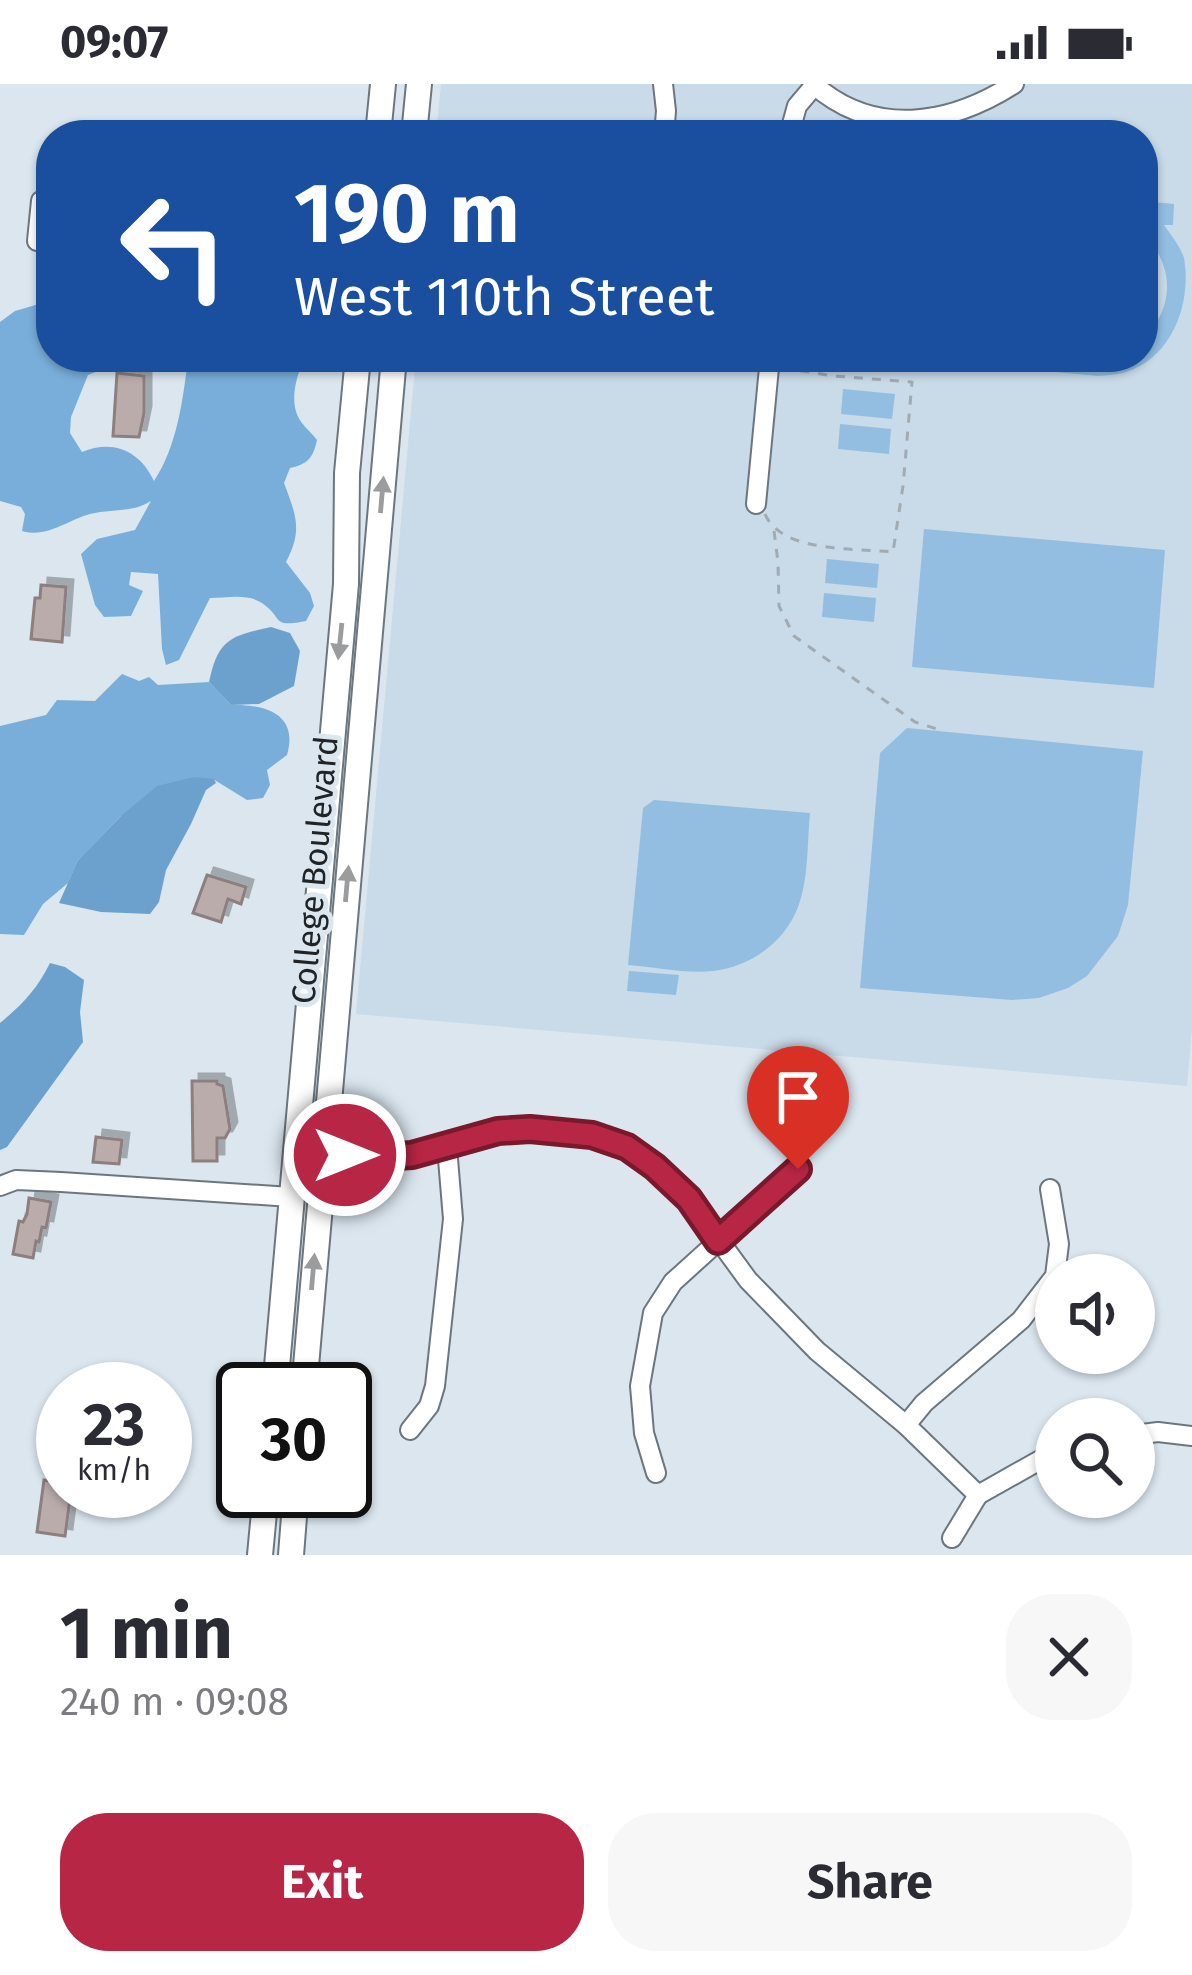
<!DOCTYPE html>
<html lang="en">
<head>
<meta charset="utf-8">
<style>
  :root { --surface:#fff; --page:#f7f7f7; --text:#2b2b33; --muted:#7c7c81; --accent:#b82645 }
  body { margin:0; font-family:"Fira Sans",sans-serif; background:var(--page); color:var(--text); height:100vh; display:flex; flex-direction:column; font-size:45px; white-space:nowrap }
  * { box-sizing:border-box; margin:0 }
  p { font-size:39px; color:var(--muted) }
  .icon { flex:none; width:66px; height:66px; fill:none; stroke:currentColor; stroke-width:2; stroke-linecap:round; stroke-linejoin:round }
  .map { position:relative; height:1471px; overflow:hidden }
  .side { display:flex; flex-direction:column; background:var(--surface); flex:1 }
  .side>* { flex:none }
  .banner { position:absolute; left:36px; top:36px; width:1122px; height:252px; border-radius:48px; box-shadow:0 3px 9px #0004; background:#1a4fa0; color:#fff; overflow:hidden }
  .controls { position:absolute; left:1035px; top:1170px; display:grid; gap:24px }
  .controls a { display:grid; place-items:center; width:120px; height:120px; border-radius:50%; background:var(--surface); box-shadow:0 3px 9px #0004; font-size:60px }
  .speed { position:absolute; left:36px; top:1278px; display:flex; gap:24px; font-size:60px; font-weight:700; text-align:center }
  .speed>* { display:grid; place-content:center; width:156px; height:156px; border-radius:50%; background:var(--surface); box-shadow:0 3px 9px #0004; line-height:1 }
  .speed small { font-size:30px; font-weight:400 }
  .speed .limit { border:6px solid #111; border-radius:18px; background:#fff; color:#111 }
  .pin { position:absolute; display:grid; place-items:center; width:102px; height:102px; color:#fff; margin:-123px -51px; border-radius:50% 50% 50% 0; rotate:-45deg; box-shadow:0 0 12px #0007 }
  .pin .icon { rotate:45deg }
  .me { position:absolute; width:132px; margin:-66px; rotate:90deg; stroke-linejoin:round; filter:drop-shadow(0 0 9px #0008) }
  .turn { display:flex; align-items:center; gap:42px; height:252px; padding:0 60px; font-size:54px }
  .turn .icon { width:156px; height:156px; stroke-width:2.5 }
  .turn b { display:block; font-size:84px; line-height:102px }
  .round { display:grid; place-items:center; flex:none; width:126px; height:126px; border-radius:48px; background:var(--page) }
  .headline { display:flex; align-items:center; justify-content:space-between; height:204px; padding:0 60px }
  h1 { font-size:72px; font-weight:700; line-height:90px }
  .primary-button { display:flex; gap:24px; margin-top:auto; padding:24px 60px }
  .primary-button a { flex:1; height:138px; border-radius:48px; background:var(--accent); color:#fff; font-size:48px; font-weight:700; line-height:138px; text-align:center }
  .primary-button a+a { background:var(--page); color:var(--text) }
  .status { display:flex; justify-content:space-between; align-items:center; height:84px; padding:0 60px; background:var(--surface); direction:ltr }
  .status svg { height:33px; fill:currentColor }
  .map>svg:first-child { display:block }
  .built { fill:#c9dae8 }
  .green { fill:#93bee2 }
  .forest { fill:#79aeda }
  .water { fill:#6da1cd }
  .building { fill:#bbacac; stroke:#8d7f7f; stroke-width:3; filter:url(#shadow) }
  .lines { fill:none; stroke-linecap:round; stroke-linejoin:round }
  .minor-casing { stroke:#6c767e; stroke-width:22 }
  .major-casing { stroke:#6c767e; stroke-width:28 }
  .path { stroke:#a2abb2; stroke-width:3; stroke-dasharray:9 9; stroke-linecap:butt }
  .minor { stroke:#fff; stroke-width:18 }
  .major { stroke:#fff; stroke-width:24 }
  .oneway { fill:#9b9c9e }
  .route-casing { stroke:#78192d; stroke-width:30 }
  .route { stroke:#b82645; stroke-width:21 }
  .labels { text-anchor:middle; dominant-baseline:central; stroke-width:10; stroke-linejoin:round; paint-order:stroke }
  .street-label { font-size:33px; fill:#202427; stroke:#dbe6ef }
</style>
</head>
<body>
<div class="status"><b>09:07</b><svg viewBox="0 0 49 12"><path d="M0 12V9h3v3zM5 12V6h3v6zM10 12V3h3v9zM15 12V0h3v12zM26 1h20v11H26zM47 4h2v5h-2z"/></svg></div>
<div class="map">
<svg width="1192" height="1471" viewBox="0 0 1192 1471">
  <defs>
    <filter id="shadow"><feDropShadow dx="7" dy="-7" stdDeviation="0" flood-color="#0004"/></filter>
  </defs>
  <rect width="100%" height="100%" fill="#dbe6ef"/>
  <path class="built" d="M441,0h751v944l-5,58 -831,-72 60,-657h727v-222h-707z"/>
  <g class="green">
    <path d="M1143,117l31,3 -1,21h-9c7,10 16,21 20,33 8,45 -12,100 -58,114 -9,3 -19,3 -28,4l-199,-19h244v-18c32,-31 32,-74 0,-105z"/>
    <path d="M843,305l52,5 -3,25 -51,-5z"/>
    <path d="M840,340l51,5 -2,25 -51,-5z"/>
    <path d="M924,445l241,21 -11,138 -242,-21z"/>
    <path d="M827,475l52,5 -2,24 -52,-5z"/>
    <path d="M824,509l52,5 -2,24 -52,-5z"/>
    <path d="M907,644l236,23 -15,154 -10,31 -31,40 -19,12 -29,10 -27,2 -152,-12 20,-235z"/>
    <path d="M654,716l156,13c-3,30 -1,65 -12,94 -13,35 -48,60 -85,64 -27,3 -58,-4 -85,-6l15,-157z"/>
    <path d="M629,887l50,4 -3,20 -49,-4z"/>
  </g>
  <g class="forest">
    <path d="M39,220l12,3v50h82l-45,18 -17,42 -1,16 12,19c31,-13 58,-1 72,29 23,-35 29,-81 34,-123l-32,-1h166l-22,12c-6,17 -10,39 2,54 4,6 11,11 15,17 -4,18 -9,24 -27,28l-6,15c12,32 19,47 2,79l24,31 4,13 -8,15c-36,7 -22,-3 -44,-18 -15,-10 -36,-5 -52,-5l-31,62 -13,5 -4,-16 -4,-75 -27,-2 -2,13 14,6 -12,25 -27,1 -9,-12 -14,-51 16,-15 38,-9 16,-29c-17,11 -35,8 -56,12 -24,4 -47,26 -73,18l3,-17 -4,-7 -21,-6v-179l15,-11z"/>
    <path d="M122,590l17,7 10,-4 9,8 51,-3 22,23c34,-1 68,9 56,50l-20,15 3,15 -7,13 -16,2 -34,-21 -92,37 -43,44 -10,23 -25,21 -19,31 -24,-1v-208l46,-11 11,-15 38,1z"/>
  </g>
  <g class="water">
    <path d="M271,543l19,6 10,18 -6,35 -35,18 -28,1 -22,-23c9,-43 21,-46 62,-55z"/>
    <path d="M194,693l20,2 2,4 -10,7 -15,34 -25,46 -7,32 -9,12 -49,-2 -42,-9 19,-43 43,-44 36,-30z"/>
    <path d="M50,879l15,4 19,13 -4,32 3,30 -76,105 -7,3v-127c23,-19 37,-34 50,-60z"/>
  </g>
  <g class="building">
    <path d="M117,289l27,3v37l-5,24 -26,-1z"/>
    <path d="M41,501l25,2 -4,55 -31,-3 4,-41h5z"/>
    <path d="M207,791l39,12 -5,17 -13,-5 -7,23 -28,-9z"/>
    <path d="M192,997h25v3l6,2 7,43 -5,9h-8v23h-24z"/>
    <path d="M96,1053l26,3 -3,24 -26,-2z"/>
    <path d="M29,1114l22,4 -5,26 -4,-1 -3,15 -3,-1 -3,17 -20,-4 6,-33 4,1 4,-8z"/>
    <path d="M44,1396l19,4v7h8l-6,45 -28,-4z"/>
  </g>
  <g class="lines">
    <g class="minor-casing">
      <g id="minor">
        <path d="M663,0l3,27 -2,24"/>
        <path d="M813,0c61,54 137,41 201,0"/>
        <path d="M789,51l8,-29 17,-20"/>
        <path d="M37,157l4,-40 10,-6"/>
        <path d="M756,420l14,-147"/>
        <path d="M312,1068l56,6 43,-3 87,-24 31,-2 63,6 35,12 28,20 34,32 59,81 69,71 89,74 72,70 78,-44"/>
        <path d="M0,1102l16,-6 45,2 230,15"/>
        <path d="M906,1341l18,-22 97,-83 34,-44 4,-32 -9,-55"/>
        <path d="M410,1346l19,-24 6,-20 18,-167 -6,-72"/>
        <path d="M1134,1351l24,-3 34,4"/>
        <path d="M656,1389l-12,-40 -4,-47 13,-73 20,-31 125,-113"/>
        <path d="M952,1454l26,-43"/>
      </g>
    </g>
    <g class="major-casing">
      <g id="major">
        <path d="M378,51l5,-51"/>
        <path d="M414,51l5,-51"/>
        <path d="M275,1305l71,-805 1,-111 11,-116"/>
        <path d="M304,1305l90,-1032"/>
        <path d="M260,1471l6,-64"/>
        <path d="M291,1471l5,-64"/>
      </g>
    </g>
    <g class="path">
      <path d="M765,430c16,39 91,34 128,38l10,-66 9,-104 -78,-6 -51,-8"/>
      <path d="M774,447l4,31 1,44 15,30 121,86 22,7"/>
    </g>
    <use href="#minor" class="minor"/>
    <use href="#major" class="major"/>
  </g>
  <defs><path id="oneway-solid" d="M-6-.8H1V-3.2L6.5 0L1 3.2V.8H-6Z" transform="scale(3)"/></defs>
  <g class="oneway">
    <use href="#oneway-solid" transform="translate(382 411) rotate(-85)"/>
    <use href="#oneway-solid" transform="translate(340 557) rotate(96)"/>
    <use href="#oneway-solid" transform="translate(347 800) rotate(-85)"/>
    <use href="#oneway-solid" transform="translate(313 1188) rotate(-85)"/>
  </g>
  <g class="lines">
    <g class="route-casing">
      <path id="route" d="M345,1071l23,3 44,-3 86,-24 32,-2 62,6 35,12 28,20 34,32 29,42 80,-72"/>
    </g>
    <use href="#route" class="route"/>
  </g>
  <g class="labels">
    <g class="street-label">
      <text transform="translate(315 786) rotate(-85)">College Boulevard</text>
    </g>
  </g>
</svg>
<div class="controls">
<a><svg class="icon" aria-label="sound" viewBox="0 0 24 24"><path d="M4 9h4l5-4v14l-5-4H4zM17 9q2 3 0 6"/></svg></a>
<a><svg class="icon" aria-label="search" viewBox="0 0 24 24"><circle cx="10" cy="10" r="6"/><path d="M15 15l6 6"/></svg></a>
</div>
<div class="speed"><div>23<small>km/h</small></div><div class="limit">30</div></div>
<div class="pin" style="left:798px;top:1085px;background:#d93025"><svg class="icon" aria-label="arrive" viewBox="0 0 24 24"><path d="M6 21V4h12l-3 4 3 4H6"/></svg></div>
<svg class="me" style="left:345px;top:1071px" viewBox="-20 -20 40 40"><circle r="17" fill="#b82645" stroke="#fff" stroke-width="3"/><path d="M0-11L8 9 0 5-8 9z" fill="#fff"/></svg>
<div class="banner">
<div class="turn"><svg class="icon" aria-label="left" viewBox="0 0 24 24"><path d="M17 20v-9H6M10 6l-5 5 5 5"/></svg><div><b>190 m</b>West 110th Street</div></div>
</div>
</div>
<section class="side">
<div class="headline"><div><h1>1 min</h1><p>240 m · 09:08</p></div><a class="round"><svg class="icon" aria-label="close" viewBox="0 0 24 24"><path d="M6 6l12 12M18 6L6 18"/></svg></a></div>
<div class="primary-button"><a>Exit</a><a>Share</a></div>
</section>
</body>
</html>
